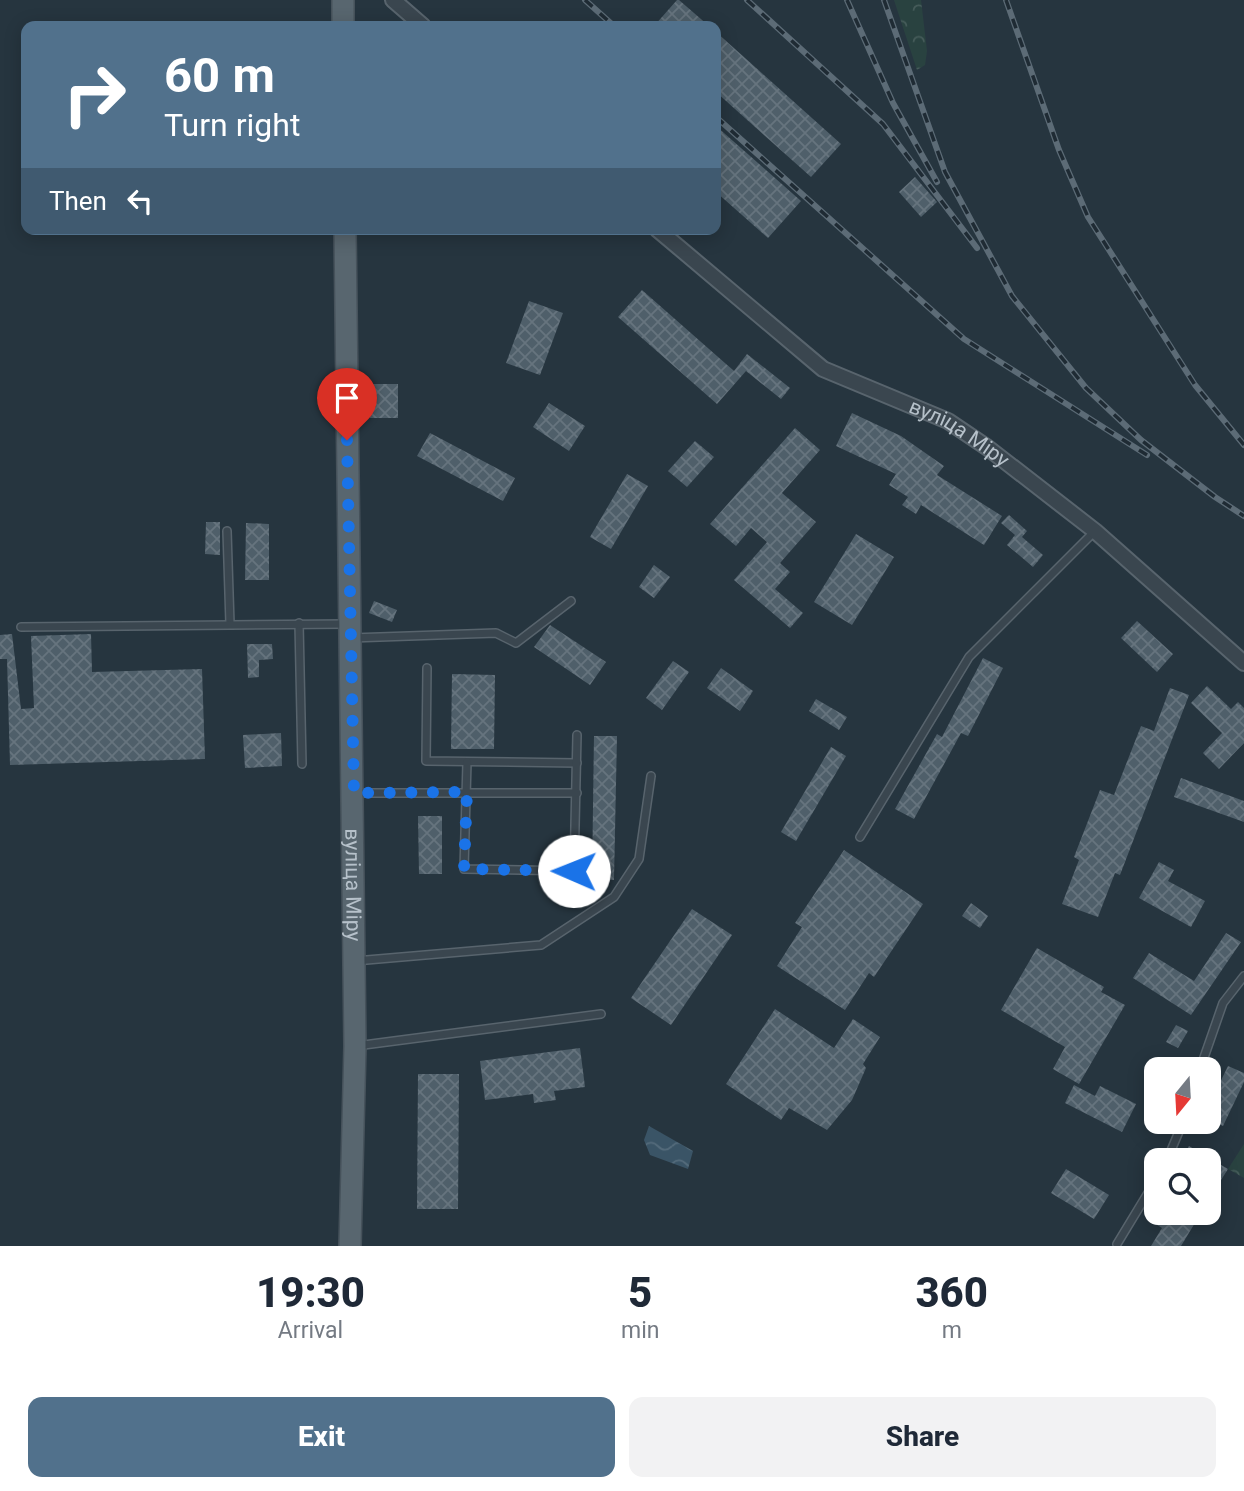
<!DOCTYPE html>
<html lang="en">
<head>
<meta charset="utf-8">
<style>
  :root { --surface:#fff; --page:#f2f2f3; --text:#1f2937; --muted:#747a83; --accent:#51718c }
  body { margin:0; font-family:Roboto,sans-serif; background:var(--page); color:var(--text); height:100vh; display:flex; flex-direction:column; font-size:26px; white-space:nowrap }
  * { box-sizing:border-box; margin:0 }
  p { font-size:23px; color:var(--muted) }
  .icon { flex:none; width:38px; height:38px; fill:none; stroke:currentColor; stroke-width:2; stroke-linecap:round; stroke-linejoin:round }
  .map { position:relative; height:1246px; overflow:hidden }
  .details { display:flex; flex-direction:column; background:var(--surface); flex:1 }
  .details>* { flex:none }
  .hud { position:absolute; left:21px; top:21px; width:700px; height:214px; border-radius:14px; box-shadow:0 4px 18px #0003; background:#51718c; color:#fff; overflow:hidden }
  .needle { width:46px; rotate:198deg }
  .controls { position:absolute; left:1144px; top:1057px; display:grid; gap:14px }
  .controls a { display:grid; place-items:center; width:77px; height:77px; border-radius:14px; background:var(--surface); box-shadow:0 4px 18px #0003; font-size:35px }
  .pin { position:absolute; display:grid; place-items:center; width:60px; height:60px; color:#fff; margin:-72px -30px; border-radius:50% 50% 50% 0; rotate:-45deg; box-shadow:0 0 7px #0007 }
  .pin .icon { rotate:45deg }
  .me { position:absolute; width:77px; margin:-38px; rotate:271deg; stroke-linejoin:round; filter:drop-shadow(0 0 5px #0008) }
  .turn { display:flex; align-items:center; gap:24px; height:147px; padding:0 28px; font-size:32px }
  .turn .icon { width:91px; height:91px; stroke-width:2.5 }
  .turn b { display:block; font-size:49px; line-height:60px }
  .then { display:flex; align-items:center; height:66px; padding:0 28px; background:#0003; gap:14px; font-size:26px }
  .eta { display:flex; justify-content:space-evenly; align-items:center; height:119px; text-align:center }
  .eta b { font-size:42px; font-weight:800; line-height:49px }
  .action { display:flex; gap:14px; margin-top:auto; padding:14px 28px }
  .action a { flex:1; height:80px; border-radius:14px; background:var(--accent); color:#fff; font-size:28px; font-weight:800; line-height:80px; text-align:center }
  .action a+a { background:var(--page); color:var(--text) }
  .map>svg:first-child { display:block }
  .forest { fill:url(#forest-crowns) }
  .water { fill:url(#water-waves) }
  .building { fill:url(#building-cross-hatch) }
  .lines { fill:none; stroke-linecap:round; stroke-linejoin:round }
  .lane-casing { stroke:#58646d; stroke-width:10 }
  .street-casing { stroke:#58646d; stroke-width:18 }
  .primary-casing { stroke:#46525b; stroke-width:24 }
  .lane { stroke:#3a464f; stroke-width:7 }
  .street { stroke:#3a464f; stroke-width:14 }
  .primary { stroke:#58666f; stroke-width:21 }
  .rail-casing { stroke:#5c6b76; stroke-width:6 }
  .rail { stroke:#1f2b34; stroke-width:3.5; stroke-dasharray:10; stroke-linecap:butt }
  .route { stroke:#1a73e8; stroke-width:12; stroke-dasharray:0 21.6 }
  .labels { text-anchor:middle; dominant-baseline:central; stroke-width:5; stroke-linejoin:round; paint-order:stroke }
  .street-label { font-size:21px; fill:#b6c1ca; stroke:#1f2b34 }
</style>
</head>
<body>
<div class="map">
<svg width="1244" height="1246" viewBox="0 0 1244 1246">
  <defs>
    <pattern id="forest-crowns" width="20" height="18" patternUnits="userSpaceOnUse" patternTransform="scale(1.75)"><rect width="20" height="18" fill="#294240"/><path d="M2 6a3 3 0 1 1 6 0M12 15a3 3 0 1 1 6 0" fill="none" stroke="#465c5a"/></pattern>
    <pattern id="water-waves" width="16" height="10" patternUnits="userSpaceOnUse" patternTransform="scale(1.75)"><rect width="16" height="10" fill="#3a5466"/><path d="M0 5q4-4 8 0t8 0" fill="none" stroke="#546b7b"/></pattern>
    <pattern id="building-cross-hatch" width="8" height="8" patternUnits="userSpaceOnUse" patternTransform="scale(1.75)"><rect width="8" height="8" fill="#4f5f6a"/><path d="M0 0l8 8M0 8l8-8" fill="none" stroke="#66747e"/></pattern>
  </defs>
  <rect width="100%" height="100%" fill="#26353f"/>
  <g class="forest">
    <path d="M894,0h27l6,51 -2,14 -8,5z"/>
    <path d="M1244,1144v34l-16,-9z"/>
  </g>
  <path class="water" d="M649,1126l44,25 -5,18 -38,-14 -6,-15z"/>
  <g class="building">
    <path d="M677,0h2l30,26h-55z"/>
    <path d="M716,32l125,112 -30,33 -95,-85z"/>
    <path d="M716,126l85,75 -33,37 -52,-46z"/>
    <path d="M915,177l22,25 -16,15 -22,-25z"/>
    <path d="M642,290l92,81 13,-17 43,34 -9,11 -35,-28 -29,33 -99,-87z"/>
    <path d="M529,301l34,12 -23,62 -34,-12z"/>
    <rect x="370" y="384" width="28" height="34"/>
    <path d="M549,403l36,23 -16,25 -36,-24z"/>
    <path d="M852,413l49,23 43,30 -7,9 65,41 -18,29 -63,-40 -5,9 -14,-9 6,-8 -19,-12 7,-11 -60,-28z"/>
    <path d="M795,428l25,22 -38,43 34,29 -36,41 10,9 -15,17 28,24 -13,15 -56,-48 33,-38 -16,-14 -15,18 -26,-22z"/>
    <path d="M430,433l85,45 -12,23 -86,-45z"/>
    <path d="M695,441l19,16 -27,30 -19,-16z"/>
    <path d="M627,474l21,12 -37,63 -21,-12z"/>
    <path d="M1009,515l18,16 -5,6 21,18 -10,12 -26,-22 8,-10 -14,-12z"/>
    <path d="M206,522h14v33l-15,-1z"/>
    <path d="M246,523l23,1v56h-24z"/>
    <path d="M856,534l38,23 -42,68 -38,-23z"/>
    <path d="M654,565l16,12 -16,21 -15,-11z"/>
    <path d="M374,601l23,9 -5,12 -23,-9z"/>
    <path d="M1137,621l36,33 -16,18 -36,-34z"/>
    <path d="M550,625l56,37 -16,23 -56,-38z"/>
    <path d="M12,634l9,75 13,-1 -3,-72 60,-2 1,38 110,-3 3,90 -195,6 -3,-106h-7v-24z"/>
    <path d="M247,644h25l1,15 -14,1v17l-11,1z"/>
    <path d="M983,658l20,10 -35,68 -7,-3 -47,86 -19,-10 42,-75 5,3z"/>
    <path d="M673,661l16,11 -27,38 -16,-12z"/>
    <path d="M721,668l32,23 -13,20 -33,-23z"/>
    <path d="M452,674l43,1 -1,74h-43z"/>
    <path d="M1207,686l24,23 7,-7 6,6v35l-25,26 -16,-16 19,-20 -31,-30z"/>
    <path d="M1170,688l19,7 -69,180 -5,-2 -17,44 -36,-13 17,-44 -5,-3 26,-67 14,5 27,-69 13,5z"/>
    <path d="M816,699l31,18 -8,13 -30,-19z"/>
    <path d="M281,733l1,33 -37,2 -2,-33z"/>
    <path d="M594,736h23l-3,144 -22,-1z"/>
    <path d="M831,747l15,9 -50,85 -15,-9z"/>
    <path d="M1181,778l63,23v21l-70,-25z"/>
    <path d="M418,816h24v58h-23z"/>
    <path d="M844,850l79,54 -49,73 -5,-4 -24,37 -68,-44 25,-39 -7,-4z"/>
    <path d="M1159,862l15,8 -6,11 37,20 -14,26 -52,-29z"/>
    <path d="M971,903l17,13 -8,12 -18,-12z"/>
    <path d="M692,909l40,26 -61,90 -40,-27z"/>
    <path d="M1226,933l15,9 -50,73 -58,-37 16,-25 45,28z"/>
    <path d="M1037,948l67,39 -3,5 24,13 -46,79 -26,-15 12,-22 -64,-37z"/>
    <path d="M775,1009l59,39 19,-29 27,18 -17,27 3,4 -14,32 -25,30 -38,-22 -8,12 -55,-36z"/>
    <path d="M1176,1025l12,6 -10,17 -12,-6z"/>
    <path d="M580,1048l5,39 -31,4 2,9 -22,3 -1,-9 -48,6 -5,-39z"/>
    <path d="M1228,1066l16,7v9l-21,44 -14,-6v-15z"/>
    <path d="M418,1074h41l-1,135h-41z"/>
    <path d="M1074,1085l21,11 5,-10 36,18 -14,28 -57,-29z"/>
    <path d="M1189,1146l39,23 -19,30v-39h-28z"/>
    <path d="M1066,1169l43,26 -15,24 -43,-26z"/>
    <path d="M1160,1213h41l-20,33h-30l11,-18 -8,-5z"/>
  </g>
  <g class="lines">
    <g class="lane-casing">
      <g id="lane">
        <path d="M227,531l3,93"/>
        <path d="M299,623l3,141"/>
        <path d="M21,627l327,-3"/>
        <path d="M351,638l145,-5 20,10 55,-42"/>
        <path d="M427,668l-1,93 151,2"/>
        <path d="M467,762l-3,107 110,2 3,-136"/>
        <path d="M354,793h223"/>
        <path d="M860,837l109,-180 126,-126"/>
        <path d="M355,961l186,-16 73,-48 25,-38 12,-83"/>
        <path d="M356,1046l245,-32"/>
        <path d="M1200,1069l23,-66 21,-27"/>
        <path d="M1167,1160l16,-38"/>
        <path d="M1117,1244l40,-66"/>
      </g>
    </g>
    <g class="street-casing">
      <g id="street">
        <path d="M393,0l30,26"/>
        <path id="s1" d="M657,229l166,140 125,52 40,27 107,83 149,132"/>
      </g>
    </g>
    <g class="primary-casing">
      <g id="primary">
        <path d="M343,0v26"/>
        <path id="s2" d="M345,229l10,817 -5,200"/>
      </g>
    </g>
    <use href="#lane" class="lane"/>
    <use href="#street" class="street"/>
    <use href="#primary" class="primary"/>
    <g class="rail-casing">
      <g id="rail">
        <path d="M585,0l29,26"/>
        <path d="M747,0l136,124 94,124"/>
        <path d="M847,0l46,103 44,79"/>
        <path d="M884,0l61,172 67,124 74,92 55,52 74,57 29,19"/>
        <path d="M1006,0l53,150 29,67 107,168 49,60"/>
        <path d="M716,117l248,222 183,116"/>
      </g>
    </g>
    <use href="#rail" class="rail"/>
  </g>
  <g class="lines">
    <path class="route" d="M347,440l7,353 113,-1 -3,77 110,2"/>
  </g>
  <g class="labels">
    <g class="street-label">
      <text stroke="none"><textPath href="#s1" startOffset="368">вуліца Міру</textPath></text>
      <text stroke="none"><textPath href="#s2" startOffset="656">вуліца Міру</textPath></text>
    </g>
  </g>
</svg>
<div class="controls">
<a><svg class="needle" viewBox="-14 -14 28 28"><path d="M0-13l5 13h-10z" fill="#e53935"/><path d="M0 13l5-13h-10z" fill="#747a83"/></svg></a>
<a><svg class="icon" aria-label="search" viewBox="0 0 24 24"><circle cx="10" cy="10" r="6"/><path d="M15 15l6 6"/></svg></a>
</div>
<div class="pin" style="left:347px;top:440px;background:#d93025"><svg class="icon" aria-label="arrive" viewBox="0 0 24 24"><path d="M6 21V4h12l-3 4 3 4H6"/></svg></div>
<svg class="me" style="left:574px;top:871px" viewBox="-20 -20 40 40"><circle r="19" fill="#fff"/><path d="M0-13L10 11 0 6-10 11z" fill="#1a73e8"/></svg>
<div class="hud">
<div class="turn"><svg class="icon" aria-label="right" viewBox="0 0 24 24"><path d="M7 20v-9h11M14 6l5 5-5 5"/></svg><div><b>60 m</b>Turn right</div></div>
<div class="then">Then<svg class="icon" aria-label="left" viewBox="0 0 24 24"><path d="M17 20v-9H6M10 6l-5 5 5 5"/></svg></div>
</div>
</div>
<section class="details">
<div class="eta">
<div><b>19:30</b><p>Arrival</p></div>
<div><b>5</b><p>min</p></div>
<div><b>360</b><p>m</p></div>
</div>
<div class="action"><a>Exit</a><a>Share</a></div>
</section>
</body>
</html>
